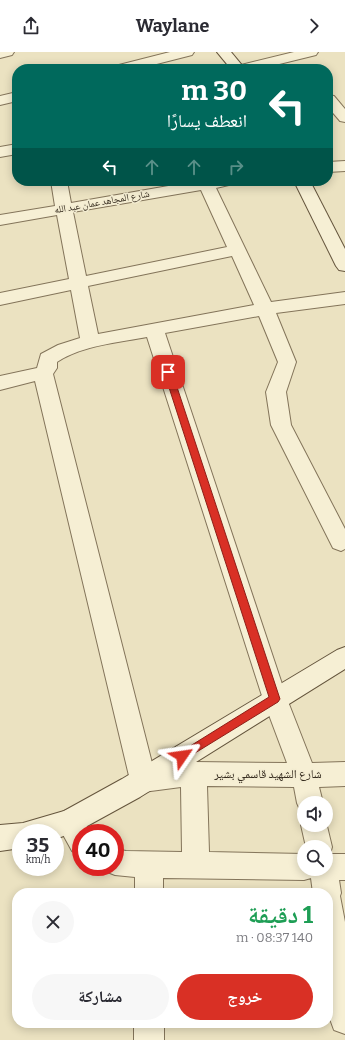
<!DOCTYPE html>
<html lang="ar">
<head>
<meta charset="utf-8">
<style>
  :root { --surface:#fff; --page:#f7f7f7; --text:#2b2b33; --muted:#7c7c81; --accent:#d93025 }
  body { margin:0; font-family:Bitter,"Noto Naskh Arabic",serif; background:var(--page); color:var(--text); direction:rtl; height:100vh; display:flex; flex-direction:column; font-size:15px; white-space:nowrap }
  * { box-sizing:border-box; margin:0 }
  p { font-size:13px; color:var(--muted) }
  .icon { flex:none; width:22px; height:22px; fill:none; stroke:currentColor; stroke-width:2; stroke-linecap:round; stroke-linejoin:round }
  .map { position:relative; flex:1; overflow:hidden; direction:ltr }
  .panel { position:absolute; left:12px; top:836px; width:321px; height:140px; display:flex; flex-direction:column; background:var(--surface); border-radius:16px; box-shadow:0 2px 10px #0003; direction:rtl }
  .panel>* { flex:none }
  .guide { position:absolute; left:12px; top:12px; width:321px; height:122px; border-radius:16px; box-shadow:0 2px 10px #0003; direction:rtl; background:#00695c; color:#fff; overflow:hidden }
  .controls { position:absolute; left:297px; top:744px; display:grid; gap:8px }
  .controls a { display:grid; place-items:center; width:36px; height:36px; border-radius:50%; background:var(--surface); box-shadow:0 2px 10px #0003; font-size:20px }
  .speed { position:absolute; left:12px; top:772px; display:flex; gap:8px; font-size:20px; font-weight:700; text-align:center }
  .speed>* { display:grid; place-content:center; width:52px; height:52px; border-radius:50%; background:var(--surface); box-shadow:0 2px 10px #0003; line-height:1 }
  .speed small { font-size:10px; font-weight:400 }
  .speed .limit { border:6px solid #d22; background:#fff; color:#111 }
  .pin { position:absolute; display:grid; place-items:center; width:34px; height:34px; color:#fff; margin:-17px; border-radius:8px; box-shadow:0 2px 6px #0006 }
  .me { position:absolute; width:44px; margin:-22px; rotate:58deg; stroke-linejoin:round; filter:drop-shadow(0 0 3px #0008) }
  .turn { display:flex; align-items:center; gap:14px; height:84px; padding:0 20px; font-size:18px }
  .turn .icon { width:52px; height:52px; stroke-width:2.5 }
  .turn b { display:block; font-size:28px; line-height:34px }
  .lanes { display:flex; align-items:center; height:38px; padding:0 20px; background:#0003; justify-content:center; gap:20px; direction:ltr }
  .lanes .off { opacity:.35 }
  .round { display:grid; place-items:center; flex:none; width:42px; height:42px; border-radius:21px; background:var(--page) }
  .summary { display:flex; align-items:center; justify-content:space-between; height:68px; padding:0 20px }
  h1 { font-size:24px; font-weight:700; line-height:30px; color:#1e9e55 }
  .action { display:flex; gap:8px; margin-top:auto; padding:8px 20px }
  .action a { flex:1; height:46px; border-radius:24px; background:var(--accent); color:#fff; font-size:16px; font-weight:700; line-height:46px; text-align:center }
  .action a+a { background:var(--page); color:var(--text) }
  header { display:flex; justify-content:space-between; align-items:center; height:52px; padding:0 20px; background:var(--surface); font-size:18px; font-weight:700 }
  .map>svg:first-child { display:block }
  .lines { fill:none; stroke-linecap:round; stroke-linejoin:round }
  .street-casing { stroke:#83745a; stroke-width:2 }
  .secondary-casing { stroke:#65553d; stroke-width:2 }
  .street { fill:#f6efd4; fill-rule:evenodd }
  .secondary { fill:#f6efd4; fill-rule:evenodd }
  .route { fill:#d93025; stroke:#8d1f18 }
  .labels { text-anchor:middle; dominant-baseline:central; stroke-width:3; stroke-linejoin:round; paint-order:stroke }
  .far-street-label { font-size:10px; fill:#342a1d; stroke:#f3ecd1 }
  .street-label { font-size:12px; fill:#342a1d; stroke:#f3ecd1 }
</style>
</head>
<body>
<header><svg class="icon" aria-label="forward" viewBox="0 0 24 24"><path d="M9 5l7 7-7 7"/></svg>Waylane<svg class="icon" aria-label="share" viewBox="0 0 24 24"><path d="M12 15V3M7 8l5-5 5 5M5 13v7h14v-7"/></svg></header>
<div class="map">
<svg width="345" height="988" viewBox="0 0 345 988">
  <rect width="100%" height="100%" fill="#ebe2c1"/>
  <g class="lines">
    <g class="street-casing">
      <g id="street">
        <path d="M0,0h14l-2,3 -12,3z"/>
        <path d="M170,0h24l-2,3 -55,14h-24l2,-3z"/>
        <path d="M294,0h24l-2,3 -57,14h-24l2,-3z"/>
        <path d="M17,40v9l-17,4v-9z"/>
        <path d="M328,43l6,1 11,13v13l-5,-1 -12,-14z"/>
        <path d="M17,92v10l-17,3v-10z"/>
        <path d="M345,109v10l-17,1v-10z"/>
        <path d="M51,129h16l4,22 126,-22h38l-2,3 -17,4 55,114 74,-10v12l-69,9 20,49 -10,30 5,33 54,104v20l-4,2 -8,-3 -62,-123 -5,-33 12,-30 -19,-46 -94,17 122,366 25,64 33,-1v24l-26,1 4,16h-19v10l-3,-1 -4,-9 -3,-16 -87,-1 2,66 95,2v15h22v-22h-20l-5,-22 3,-8v8h22v-3l6,25 -2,7h15v26h-6l2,13 -1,3 5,26v112l-11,-4 -4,-11 -2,-15v-111h-15l-2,-15 -7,2 -141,-2v15h-28v-16l-20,-2 -10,-4 -1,-4h11v-18l11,2 56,1 -1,-65 -38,5 -9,-4 -4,-8 -95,-399 -35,9v-14l37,-8 4,-14 17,-9 22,-7 -9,-48 -71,15v-12l69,-14 -12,-64 -57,10v-10l55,-9zM201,138l26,57 -141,29 -13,-64zM232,204l22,49 -156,29 -10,-48zM147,285l116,362 24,64 -93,-1 -41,5 -100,-393 4,-6v-6c26,-17 60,-19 90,-25z"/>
        <path d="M69,757l9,4 13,20h-10v22l-9,-4 -16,-29 4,-9z"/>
        <rect x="134" y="971" width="30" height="17"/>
      </g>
    </g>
    <g class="secondary-casing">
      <g id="secondary">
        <path d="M217,0h14l14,17h-14z"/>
        <path d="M294,129h16l35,68v22l-6,-1 -3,-4z"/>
        <path d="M345,595v22l-205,128 -62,34 -23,8v-6h-34v15l-21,3v-26l23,-2 41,-12 58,-32 215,-129z"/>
      </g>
    </g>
    <use href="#street" class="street"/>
    <use href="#secondary" class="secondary"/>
  </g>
  <path class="route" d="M168,317l4,3 108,327 -2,3 -96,59 -3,-2 -2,-3 2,-3 90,-56 -105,-325z"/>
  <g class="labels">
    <g class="far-street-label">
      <text transform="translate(102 150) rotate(-10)">شارع المجاهد عمان عبد الله</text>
    </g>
    <g class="street-label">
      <text x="268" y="722">شارع الشهيد قاسمي بشير</text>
    </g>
  </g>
</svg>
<div class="controls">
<a><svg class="icon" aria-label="sound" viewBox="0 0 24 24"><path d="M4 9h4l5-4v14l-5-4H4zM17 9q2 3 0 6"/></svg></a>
<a><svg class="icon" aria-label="search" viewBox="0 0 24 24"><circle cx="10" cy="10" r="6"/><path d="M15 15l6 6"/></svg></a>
</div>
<div class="speed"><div>35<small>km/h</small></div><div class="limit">40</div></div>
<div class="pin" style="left:168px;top:320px;background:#d93025"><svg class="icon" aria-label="arrive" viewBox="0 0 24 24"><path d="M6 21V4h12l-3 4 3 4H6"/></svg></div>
<svg class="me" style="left:182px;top:704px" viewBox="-20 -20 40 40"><path d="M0-17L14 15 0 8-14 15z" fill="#d93025" stroke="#fff" stroke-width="4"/></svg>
<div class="guide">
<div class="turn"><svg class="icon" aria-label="left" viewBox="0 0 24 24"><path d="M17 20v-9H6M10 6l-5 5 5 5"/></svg><div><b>30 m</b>انعطف يسارًا</div></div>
<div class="lanes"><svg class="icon" aria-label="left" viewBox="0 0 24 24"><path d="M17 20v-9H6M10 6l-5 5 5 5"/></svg><svg class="icon off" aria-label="ahead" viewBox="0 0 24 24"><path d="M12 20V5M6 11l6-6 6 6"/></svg><svg class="icon off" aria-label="ahead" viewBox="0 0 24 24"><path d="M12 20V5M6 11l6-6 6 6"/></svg><svg class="icon off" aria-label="right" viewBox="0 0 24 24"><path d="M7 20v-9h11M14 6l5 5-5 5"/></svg></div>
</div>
<section class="panel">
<div class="summary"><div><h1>1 دقيقة</h1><p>140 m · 08:37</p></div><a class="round"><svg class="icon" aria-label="close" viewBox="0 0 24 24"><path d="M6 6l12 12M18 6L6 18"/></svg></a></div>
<div class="action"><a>خروج</a><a>مشاركة</a></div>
</section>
</div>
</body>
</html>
